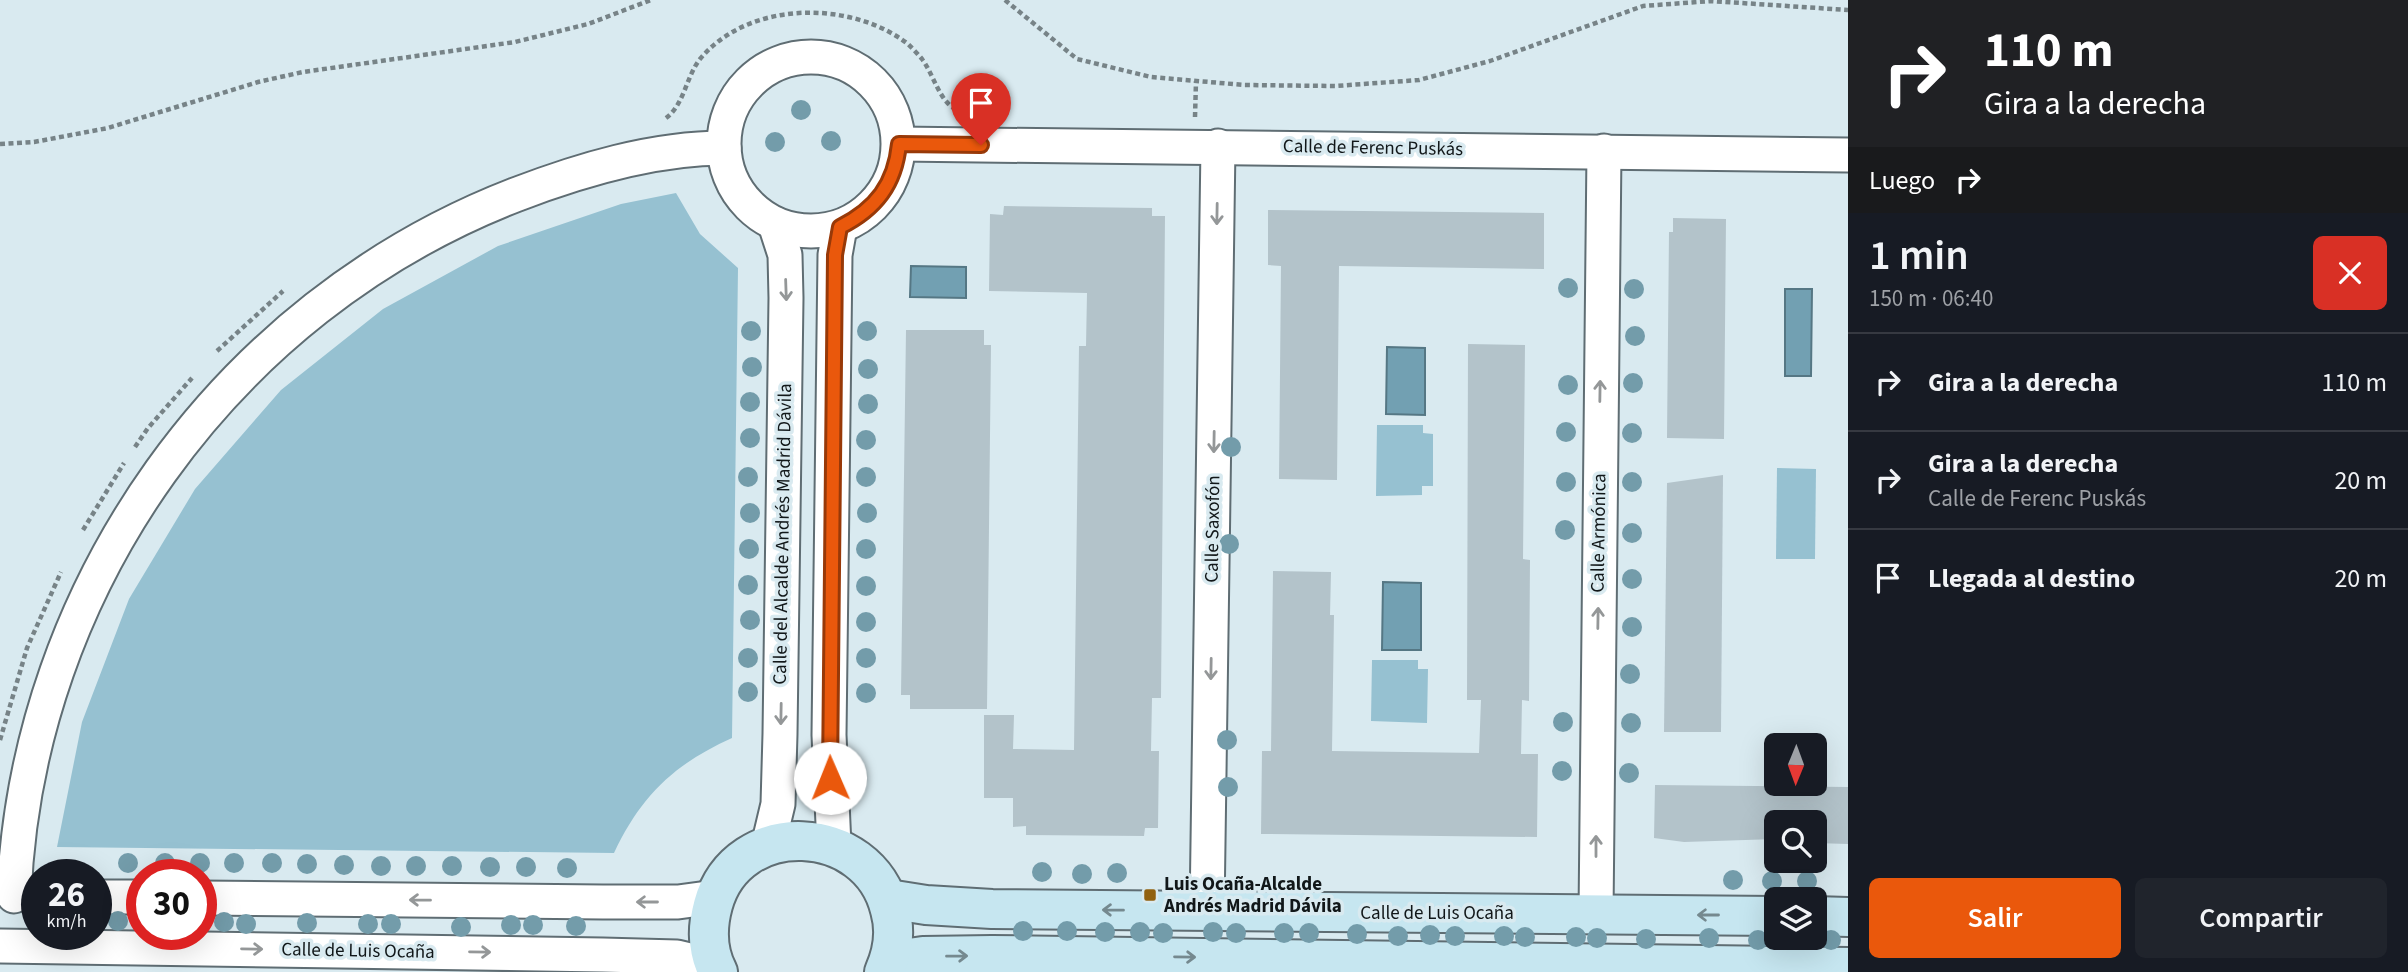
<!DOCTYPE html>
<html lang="es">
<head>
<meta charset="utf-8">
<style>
  :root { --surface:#171b24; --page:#20242c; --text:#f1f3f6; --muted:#9ea1a6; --line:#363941; --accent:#ea580c }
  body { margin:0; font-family:"Source Sans 3",sans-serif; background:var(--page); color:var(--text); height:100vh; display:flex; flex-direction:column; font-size:26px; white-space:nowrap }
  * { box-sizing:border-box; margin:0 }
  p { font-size:23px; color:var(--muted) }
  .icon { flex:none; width:38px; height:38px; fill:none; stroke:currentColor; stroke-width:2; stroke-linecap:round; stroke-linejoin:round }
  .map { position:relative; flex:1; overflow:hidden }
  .side { display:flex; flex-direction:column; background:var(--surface); width:560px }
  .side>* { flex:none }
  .top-card { background:#202124; color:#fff; overflow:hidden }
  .needle { width:46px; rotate:181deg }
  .buttons { position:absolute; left:1764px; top:733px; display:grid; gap:14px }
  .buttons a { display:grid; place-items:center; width:63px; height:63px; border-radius:10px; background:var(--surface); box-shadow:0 7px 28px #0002; font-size:35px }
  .speed { position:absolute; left:21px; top:859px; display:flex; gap:14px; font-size:35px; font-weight:700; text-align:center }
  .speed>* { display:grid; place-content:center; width:91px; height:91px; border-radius:50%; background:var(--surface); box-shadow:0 7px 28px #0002; line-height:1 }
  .speed small { font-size:18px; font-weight:400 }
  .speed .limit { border:10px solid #d22; background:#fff; color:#111 }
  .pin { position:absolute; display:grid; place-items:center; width:60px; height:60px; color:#fff; margin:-72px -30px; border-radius:50% 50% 50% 0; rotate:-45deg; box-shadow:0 0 7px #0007 }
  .pin .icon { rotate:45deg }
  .me { position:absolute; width:77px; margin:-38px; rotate:359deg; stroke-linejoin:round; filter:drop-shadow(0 0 5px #0008) }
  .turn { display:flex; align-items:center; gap:24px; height:147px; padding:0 21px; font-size:32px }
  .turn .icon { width:91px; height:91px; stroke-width:2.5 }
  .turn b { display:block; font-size:49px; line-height:60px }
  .then { display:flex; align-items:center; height:66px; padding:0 21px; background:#0003; gap:14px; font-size:26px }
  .round { display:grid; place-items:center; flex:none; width:74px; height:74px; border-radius:10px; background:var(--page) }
  .headline { display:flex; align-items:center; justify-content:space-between; height:119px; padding:0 21px }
  h1 { font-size:42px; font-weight:600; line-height:52px }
  .button { display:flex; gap:14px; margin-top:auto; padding:14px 21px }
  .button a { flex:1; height:80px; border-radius:10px; background:var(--accent); color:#fff; font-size:28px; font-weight:600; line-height:80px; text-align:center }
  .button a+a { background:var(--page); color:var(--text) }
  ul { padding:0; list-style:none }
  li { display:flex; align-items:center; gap:21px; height:98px; padding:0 21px; border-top:2px solid var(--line) }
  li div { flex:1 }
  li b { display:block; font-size:26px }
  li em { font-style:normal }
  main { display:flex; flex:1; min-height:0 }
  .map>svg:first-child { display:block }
  .green { fill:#96c1d1 }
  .water { fill:#72a0b2; stroke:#557784; stroke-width:2 }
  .building { fill:#b3c3ca }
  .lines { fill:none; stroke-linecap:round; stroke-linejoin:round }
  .minor-casing { stroke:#5f6d73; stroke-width:37 }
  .secondary-casing { stroke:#5f6d73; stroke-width:42 }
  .path { stroke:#778387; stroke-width:4.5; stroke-dasharray:5 3.5; stroke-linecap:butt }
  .minor { stroke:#fff; stroke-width:33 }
  .secondary { stroke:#c6e6f0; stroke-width:38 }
  .tree { fill:#739caa }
  .oneway { stroke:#949798 }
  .oneway2 { stroke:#75898f }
  .route-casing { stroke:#983908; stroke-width:18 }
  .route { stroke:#ea580c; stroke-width:12 }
  .poi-dot { fill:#91610f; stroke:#d9eaf0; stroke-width:2.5 }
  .labels { text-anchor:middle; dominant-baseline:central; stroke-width:7; stroke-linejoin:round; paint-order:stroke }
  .street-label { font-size:19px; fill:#111719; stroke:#d9eaf0 }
  .poi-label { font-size:19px; font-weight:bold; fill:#111719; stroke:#d9eaf0; text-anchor:start }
</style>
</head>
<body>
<main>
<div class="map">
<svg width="1848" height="972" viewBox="0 0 1848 972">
  <rect width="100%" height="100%" fill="#d9eaf0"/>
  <g class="green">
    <path d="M676,193l24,41 38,34 -6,470c-58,26 -91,58 -118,115l-557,-6 25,-125 47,-123 66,-110 86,-99 102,-81 115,-63 123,-42z"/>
    <path d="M1377,425h46v8l10,1v52h-11v9l-46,1z"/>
    <path d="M1777,468l39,1 -1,90h-39z"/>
    <path d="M1372,660h46v9h10l-1,54 -56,-2z"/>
  </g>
  <g class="water">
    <path d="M911,266l55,1v31l-56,-1z"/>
    <path d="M1785,289h27l-1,87h-26z"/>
    <path d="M1387,347l38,1v67l-39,-1z"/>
    <path d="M1383,582l38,1v67h-39z"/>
  </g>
  <g class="building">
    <path d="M1004,206l148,2v8h13l-4,482h-9l-1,53h8l-1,77h-13l-1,8 -118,-1v-9l-13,1v-29h-29v-83h30l-1,34 61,1 5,-404h7l1,-53 -98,-2 1,-77 13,1z"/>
    <path d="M1268,210l276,3v56l-205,-3 -2,214 -58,-1 2,-213 -13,-1z"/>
    <path d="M1673,218l53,1 -2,220 -57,-1 2,-206h4z"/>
    <path d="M906,330h78v15h7l-4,364h-77v-14h-9z"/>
    <path d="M1468,344l57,1 -2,214 7,1 -1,141 -7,-1 -1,54h17l-1,83 -276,-3 1,-83h9l2,-180 58,1 -1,43h4l-2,136 147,2 2,-53h-14z"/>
    <path d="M1723,475l-2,257h-57l3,-249z"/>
    <path d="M1655,785l193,2v57l-33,-1v-21h-39v17l-92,3 -30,-4z"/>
  </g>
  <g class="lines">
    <g class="minor-casing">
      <g id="minor">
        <circle cx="811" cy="144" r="87"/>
        <path d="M899,144l949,11"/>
        <path d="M768,846l10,-42 2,-70 6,-436 -1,-43 -10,-31"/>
        <path d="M834,846l-5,-111 6,-480 5,-28"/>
        <path d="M14,896c12,-309 212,-589 501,-701 65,-25 138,-47 209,-47"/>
        <path d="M96,897h46"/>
        <path d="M201,898l402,4h75l37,-5"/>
        <path d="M1207,912l11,-766"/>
        <path d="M1596,914l8,-763"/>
        <path d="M0,946l603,9 74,2 38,9"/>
      </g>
    </g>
    <g class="secondary-casing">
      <g id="secondary">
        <path d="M888,899l38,6 66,4 784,7"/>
        <path d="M1815,916l33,1"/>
        <path d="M889,961l34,-5 69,-1 856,12"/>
        <path d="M718,972c-11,-21 -11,-45 -5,-67 24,-89 156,-83 177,5 6,21 3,42 -6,62"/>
      </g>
    </g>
    <g class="path">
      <path d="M1005,0l72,59 74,18 93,8 91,1 84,-6 71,-19 153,-55 68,-5 137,9"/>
      <path d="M1195,117l1,-36"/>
      <path d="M666,118c18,-13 20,-41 34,-59 49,-59 151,-59 208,-15 5,5 10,10 14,15 12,16 18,45 36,51"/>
      <path d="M0,144l34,-2 74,-14 150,-46 45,-10 212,-30 73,-18 63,-24"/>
      <path d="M217,351l66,-60"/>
      <path d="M135,447l13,-19 44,-50"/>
      <path d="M83,530l41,-67"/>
      <path d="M0,740l27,-92 34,-76"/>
    </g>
    <use href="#minor" class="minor"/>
    <use href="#secondary" class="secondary"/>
  </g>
  <g class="tree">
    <circle cx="801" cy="110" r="10"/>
    <circle cx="831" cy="141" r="10"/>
    <circle cx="775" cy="142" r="10"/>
    <circle cx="1568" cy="288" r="10"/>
    <circle cx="1634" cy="289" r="10"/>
    <circle cx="751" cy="331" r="10"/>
    <circle cx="867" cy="331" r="10"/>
    <circle cx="1635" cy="336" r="10"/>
    <circle cx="752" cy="367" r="10"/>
    <circle cx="868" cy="369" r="10"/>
    <circle cx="1633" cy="383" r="10"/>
    <circle cx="1568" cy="385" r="10"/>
    <circle cx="750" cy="402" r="10"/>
    <circle cx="868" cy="404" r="10"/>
    <circle cx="1566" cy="432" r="10"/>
    <circle cx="1632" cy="433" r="10"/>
    <circle cx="750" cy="438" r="10"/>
    <circle cx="866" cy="440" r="10"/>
    <circle cx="1231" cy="447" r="10"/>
    <circle cx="748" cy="477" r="10"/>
    <circle cx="866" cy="477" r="10"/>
    <circle cx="1566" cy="482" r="10"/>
    <circle cx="1632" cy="482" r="10"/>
    <circle cx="750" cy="513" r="10"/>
    <circle cx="867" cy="513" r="10"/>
    <circle cx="1565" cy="530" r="10"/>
    <circle cx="1632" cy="533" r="10"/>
    <circle cx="1229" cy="544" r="10"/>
    <circle cx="749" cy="549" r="10"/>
    <circle cx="866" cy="549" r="10"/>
    <circle cx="1632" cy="579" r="10"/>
    <circle cx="748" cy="585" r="10"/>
    <circle cx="866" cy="586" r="10"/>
    <circle cx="750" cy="620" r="10"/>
    <circle cx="866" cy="622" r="10"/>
    <circle cx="1632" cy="627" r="10"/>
    <circle cx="748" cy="658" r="10"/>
    <circle cx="866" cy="658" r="10"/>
    <circle cx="1630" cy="674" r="10"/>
    <circle cx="748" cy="692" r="10"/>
    <circle cx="866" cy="693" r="10"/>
    <circle cx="1563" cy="722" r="10"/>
    <circle cx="1631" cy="723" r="10"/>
    <circle cx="1227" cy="740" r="10"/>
    <circle cx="1562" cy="771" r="10"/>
    <circle cx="1629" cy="773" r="10"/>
    <circle cx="1228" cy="787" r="10"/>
    <circle cx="128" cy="863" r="10"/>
    <circle cx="165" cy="863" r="10"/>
    <circle cx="200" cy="863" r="10"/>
    <circle cx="234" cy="863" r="10"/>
    <circle cx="272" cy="863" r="10"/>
    <circle cx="307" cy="864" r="10"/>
    <circle cx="344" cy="865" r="10"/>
    <circle cx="381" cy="866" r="10"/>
    <circle cx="416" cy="866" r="10"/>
    <circle cx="452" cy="866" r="10"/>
    <circle cx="490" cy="867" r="10"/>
    <circle cx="526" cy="867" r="10"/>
    <circle cx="567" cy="868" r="10"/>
    <circle cx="1042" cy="872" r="10"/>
    <circle cx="1117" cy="873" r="10"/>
    <circle cx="1082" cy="874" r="10"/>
    <circle cx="1733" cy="880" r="10"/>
    <circle cx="1772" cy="881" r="10"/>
    <circle cx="1807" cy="881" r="10"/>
    <circle cx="118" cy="921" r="10"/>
    <circle cx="224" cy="922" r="10"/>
    <circle cx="307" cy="923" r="10"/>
    <circle cx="246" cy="924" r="10"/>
    <circle cx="368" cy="924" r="10"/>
    <circle cx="391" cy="924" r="10"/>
    <circle cx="511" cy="925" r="10"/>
    <circle cx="533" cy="925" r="10"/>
    <circle cx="576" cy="926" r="10"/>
    <circle cx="461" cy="927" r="10"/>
    <circle cx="1023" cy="931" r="10"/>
    <circle cx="1067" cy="931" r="10"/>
    <circle cx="1105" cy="932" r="10"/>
    <circle cx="1140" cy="932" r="10"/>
    <circle cx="1213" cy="932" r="10"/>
    <circle cx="1163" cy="933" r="10"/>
    <circle cx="1236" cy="933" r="10"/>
    <circle cx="1284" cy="933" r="10"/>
    <circle cx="1309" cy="933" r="10"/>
    <circle cx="1357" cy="934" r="10"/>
    <circle cx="1430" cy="935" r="10"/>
    <circle cx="1398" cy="936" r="10"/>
    <circle cx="1455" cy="936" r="10"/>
    <circle cx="1504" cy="936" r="10"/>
    <circle cx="1525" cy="937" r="10"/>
    <circle cx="1576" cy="937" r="10"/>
    <circle cx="1597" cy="938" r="10"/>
    <circle cx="1709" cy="938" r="10"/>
    <circle cx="1646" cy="939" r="10"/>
    <circle cx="1758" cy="940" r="10"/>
    <circle cx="1831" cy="940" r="10"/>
  </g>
  <defs><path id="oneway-shaft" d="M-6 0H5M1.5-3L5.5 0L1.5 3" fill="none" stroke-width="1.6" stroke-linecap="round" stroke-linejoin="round" transform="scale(1.75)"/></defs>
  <g class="oneway">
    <use href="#oneway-shaft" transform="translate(1217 214) rotate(91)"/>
    <use href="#oneway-shaft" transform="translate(786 290) rotate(88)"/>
    <use href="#oneway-shaft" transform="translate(1600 391) rotate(-89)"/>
    <use href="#oneway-shaft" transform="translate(1214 442) rotate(91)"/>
    <use href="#oneway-shaft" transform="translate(1598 618) rotate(-89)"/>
    <use href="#oneway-shaft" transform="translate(1211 669) rotate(91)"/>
    <use href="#oneway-shaft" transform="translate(781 714) rotate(91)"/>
    <use href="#oneway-shaft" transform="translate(1596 846) rotate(-90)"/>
    <use href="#oneway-shaft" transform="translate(420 900) rotate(-179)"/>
    <use href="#oneway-shaft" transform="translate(647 902) rotate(180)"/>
    <use href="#oneway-shaft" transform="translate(252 949) rotate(1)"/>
    <use href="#oneway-shaft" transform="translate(480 952) rotate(1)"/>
  </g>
  <g class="oneway2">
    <use href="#oneway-shaft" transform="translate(1113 910) rotate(-179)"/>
    <use href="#oneway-shaft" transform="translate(1708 915) rotate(-180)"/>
    <use href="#oneway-shaft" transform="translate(957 956) rotate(-1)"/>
    <use href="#oneway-shaft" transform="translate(1185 957) rotate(1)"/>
  </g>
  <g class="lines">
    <g class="route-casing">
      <path id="route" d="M830,778l5,-523 5,-28c36,-18 55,-43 59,-83l82,1"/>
    </g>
    <use href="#route" class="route"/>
  </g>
  <rect class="poi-dot" x="1143" y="888" width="14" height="14" rx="3.5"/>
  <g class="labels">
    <g class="street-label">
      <text transform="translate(1373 148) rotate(1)">Calle de Ferenc Puskás</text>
      <text transform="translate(1213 529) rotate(-89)">Calle Saxofón</text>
      <text transform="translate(1599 533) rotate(-89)">Calle Armónica</text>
      <text transform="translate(783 534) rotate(-89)">Calle del Alcalde Andrés Madrid Dávila</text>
      <text x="1437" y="913">Calle de Luis Ocaña</text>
      <text transform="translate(358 951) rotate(1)">Calle de Luis Ocaña</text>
    </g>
    <g class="poi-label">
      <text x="1164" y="884">Luis Ocaña-Alcalde<tspan x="1164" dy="22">Andrés Madrid Dávila</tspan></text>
    </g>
  </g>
</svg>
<div class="buttons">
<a><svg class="needle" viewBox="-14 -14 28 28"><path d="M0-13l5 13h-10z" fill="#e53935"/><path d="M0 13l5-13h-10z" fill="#9ea1a6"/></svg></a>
<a><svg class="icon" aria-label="search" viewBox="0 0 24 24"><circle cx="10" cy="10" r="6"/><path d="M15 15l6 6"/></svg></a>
<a><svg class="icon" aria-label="layers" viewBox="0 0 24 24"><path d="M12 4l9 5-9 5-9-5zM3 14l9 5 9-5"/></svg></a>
</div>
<div class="speed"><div>26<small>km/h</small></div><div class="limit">30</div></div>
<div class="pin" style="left:981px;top:145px;background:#d93025"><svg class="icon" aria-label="arrive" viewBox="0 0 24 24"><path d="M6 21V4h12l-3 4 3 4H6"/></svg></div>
<svg class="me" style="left:830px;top:778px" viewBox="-20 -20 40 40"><circle r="19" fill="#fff"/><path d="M0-13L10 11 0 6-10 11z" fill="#ea580c"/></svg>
</div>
<section class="side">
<div class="top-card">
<div class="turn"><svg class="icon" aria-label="right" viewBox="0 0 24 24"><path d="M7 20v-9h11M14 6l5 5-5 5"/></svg><div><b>110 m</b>Gira a la derecha</div></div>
<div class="then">Luego<svg class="icon" aria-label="right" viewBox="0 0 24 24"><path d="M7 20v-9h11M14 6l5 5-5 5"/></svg></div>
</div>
<div class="headline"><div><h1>1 min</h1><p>150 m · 06:40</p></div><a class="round" style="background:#d93025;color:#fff"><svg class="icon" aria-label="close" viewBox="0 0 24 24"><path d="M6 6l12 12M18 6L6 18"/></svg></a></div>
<ul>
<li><svg class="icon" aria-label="right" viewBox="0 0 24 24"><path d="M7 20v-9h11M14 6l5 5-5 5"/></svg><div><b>Gira a la derecha</b></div><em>110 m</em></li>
<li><svg class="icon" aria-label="right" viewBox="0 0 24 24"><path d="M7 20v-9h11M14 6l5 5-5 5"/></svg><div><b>Gira a la derecha</b><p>Calle de Ferenc Puskás</p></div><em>20 m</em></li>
<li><svg class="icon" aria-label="arrive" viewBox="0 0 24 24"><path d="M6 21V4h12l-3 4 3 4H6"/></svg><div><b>Llegada al destino</b></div><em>20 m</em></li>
</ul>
<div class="button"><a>Salir</a><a>Compartir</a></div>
</section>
</main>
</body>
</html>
